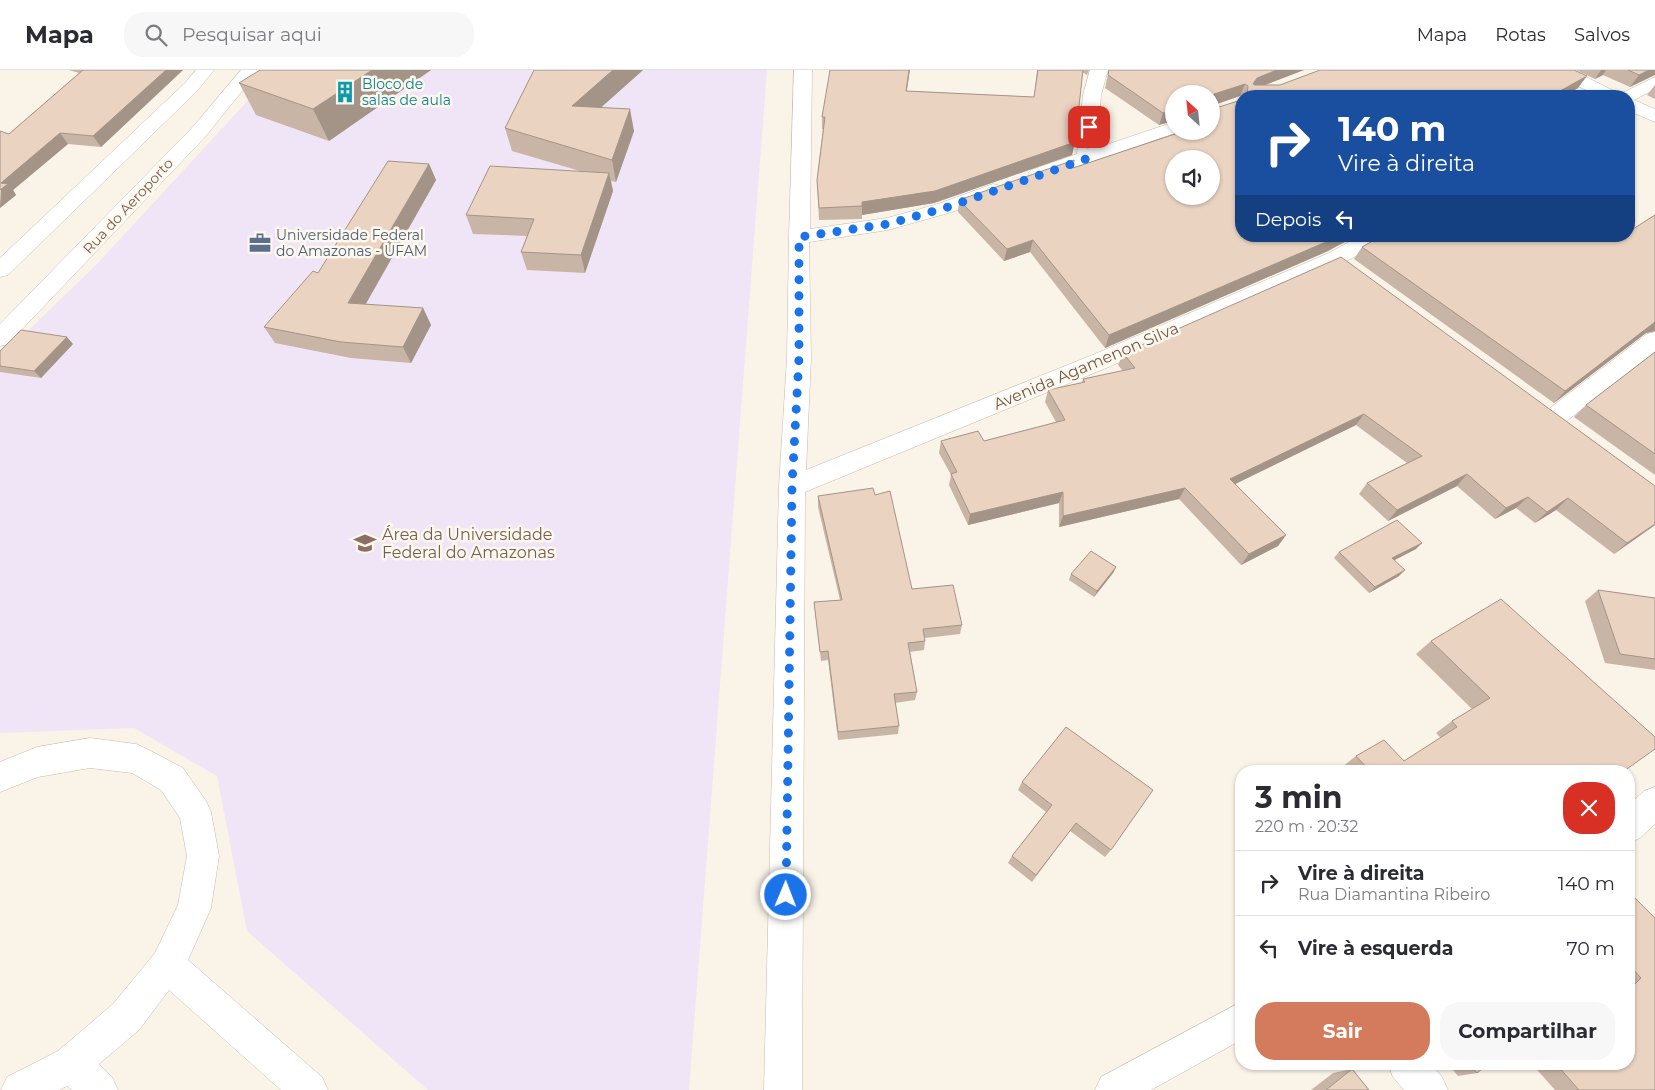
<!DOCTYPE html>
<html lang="pt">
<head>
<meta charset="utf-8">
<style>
  :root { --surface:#fff; --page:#f7f7f7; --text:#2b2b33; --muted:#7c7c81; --line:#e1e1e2; --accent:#d47b5d }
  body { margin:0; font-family:Montserrat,sans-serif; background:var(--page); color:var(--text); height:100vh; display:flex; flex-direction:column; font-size:19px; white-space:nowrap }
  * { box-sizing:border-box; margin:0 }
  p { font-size:16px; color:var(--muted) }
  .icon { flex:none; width:28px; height:28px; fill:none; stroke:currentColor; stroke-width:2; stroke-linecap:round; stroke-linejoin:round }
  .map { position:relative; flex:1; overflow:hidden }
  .drawer { position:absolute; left:1235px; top:695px; width:400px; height:305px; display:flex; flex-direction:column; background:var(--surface); border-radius:20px; box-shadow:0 1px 4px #0004 }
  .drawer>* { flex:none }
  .hud { position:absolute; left:1235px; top:20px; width:400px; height:152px; border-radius:20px; box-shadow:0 1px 4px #0004; background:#1a4fa0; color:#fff; overflow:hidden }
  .needle { width:32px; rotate:333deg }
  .controls { position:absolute; left:1165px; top:15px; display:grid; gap:10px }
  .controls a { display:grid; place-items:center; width:55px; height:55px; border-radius:50%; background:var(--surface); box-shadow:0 1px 4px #0004; font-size:25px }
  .pin { position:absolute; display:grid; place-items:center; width:42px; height:42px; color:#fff; margin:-21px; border-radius:10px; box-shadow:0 2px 8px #0006 }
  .me { position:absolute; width:55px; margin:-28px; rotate:1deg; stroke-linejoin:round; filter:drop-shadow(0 0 4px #0008) }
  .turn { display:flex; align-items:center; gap:18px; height:105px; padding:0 20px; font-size:22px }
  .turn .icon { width:65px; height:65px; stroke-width:2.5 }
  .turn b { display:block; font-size:35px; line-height:42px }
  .then { display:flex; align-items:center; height:48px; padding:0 20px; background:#0003; gap:10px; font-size:19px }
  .round { display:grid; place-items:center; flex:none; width:52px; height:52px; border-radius:20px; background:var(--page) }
  .headline { display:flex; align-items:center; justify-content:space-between; height:85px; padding:0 20px }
  h1 { font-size:30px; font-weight:700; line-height:38px }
  .primary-button { display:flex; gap:10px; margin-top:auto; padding:10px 20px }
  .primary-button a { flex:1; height:58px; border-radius:20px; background:var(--accent); color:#fff; font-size:20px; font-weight:700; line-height:58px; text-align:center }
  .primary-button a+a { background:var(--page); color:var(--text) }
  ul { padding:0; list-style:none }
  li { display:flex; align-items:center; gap:15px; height:65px; padding:0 20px; border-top:1px solid var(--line) }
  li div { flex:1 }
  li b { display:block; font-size:19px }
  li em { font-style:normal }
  header { display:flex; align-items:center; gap:30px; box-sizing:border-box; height:70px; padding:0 25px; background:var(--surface); border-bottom:1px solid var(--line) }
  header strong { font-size:24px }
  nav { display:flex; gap:28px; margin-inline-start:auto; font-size:18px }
  .search { width:350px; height:45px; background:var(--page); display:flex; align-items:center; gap:12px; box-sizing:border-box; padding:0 18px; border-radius:20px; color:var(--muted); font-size:19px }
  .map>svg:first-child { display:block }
  .education { fill:#f0e5f6 }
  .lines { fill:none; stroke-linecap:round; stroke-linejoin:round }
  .street-casing { stroke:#c7baad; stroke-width:1 }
  .secondary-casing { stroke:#cbbaac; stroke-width:1 }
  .street { fill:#fff; fill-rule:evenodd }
  .secondary { fill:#fff; fill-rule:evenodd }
  .wall { fill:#c9b5a6 }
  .shaded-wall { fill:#a49487 }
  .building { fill:#ead3c1; stroke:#a49487; fill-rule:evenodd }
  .route { stroke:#1a73e8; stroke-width:9; stroke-dasharray:0 16.2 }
  .labels { text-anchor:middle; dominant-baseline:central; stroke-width:5; stroke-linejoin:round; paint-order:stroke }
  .far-culture-label { font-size:14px; fill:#0d838f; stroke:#fdf8ee; text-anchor:start }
  .far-street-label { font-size:14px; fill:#715c4f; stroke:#fdf8ee }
  .far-service-label { font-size:14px; fill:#4e5e75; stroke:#fdf8ee; text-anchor:start }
  .street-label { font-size:16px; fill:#715c4f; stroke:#fdf8ee }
  .education-label { font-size:16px; fill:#785e54; stroke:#fdf8ee; text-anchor:start }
</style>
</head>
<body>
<header>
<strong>Mapa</strong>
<div class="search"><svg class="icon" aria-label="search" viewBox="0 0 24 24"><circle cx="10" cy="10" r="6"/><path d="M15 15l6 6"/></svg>Pesquisar aqui</div>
<nav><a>Mapa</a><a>Rotas</a><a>Salvos</a></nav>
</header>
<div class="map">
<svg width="1655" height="1020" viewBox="0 0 1655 1020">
  <rect width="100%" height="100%" fill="#faf3e8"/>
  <path class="education" d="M276,0h491l-78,1020h-261l-181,-159 -30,-155 -83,-48 -134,5v-375l98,-95z"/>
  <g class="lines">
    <g class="street-casing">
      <g id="street">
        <path d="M794,0h18l-2,159 77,-11 51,-14 55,-20 7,2 3,4 -3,4 -48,18 -64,18 -79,12 2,116 -5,112 289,-116 234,-101 31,-17h26l-3,5 -40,22 -232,103 -306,126 -3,598h-38l15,-604 8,-128 2,-121z"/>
        <path d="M1090,0h18l-7,25 -4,53 77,-26v9h7l-136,47 -7,2 -7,-2 -3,-4 3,-4 46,-16 6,-59z"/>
        <path d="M1549,0h23l48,24 35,-17v12l-21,11 21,9v13l-26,-11v-15h-30l-47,-22z"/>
        <path d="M1655,262v20l-91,71 -9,3 -9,-3 -3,-6 3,-6 101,-77z"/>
        <path d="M1655,717v37l-15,14 -11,5v-38l15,-14z"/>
        <path d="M1241,932v38l-90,50h-56l6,-13z"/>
        <path d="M1388,994h43l11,13 6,13h-44l-11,-13z"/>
      </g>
    </g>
    <g class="secondary-casing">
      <g id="secondary">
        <path d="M196,0h18l-17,21 -189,184 -8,2v-19l185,-175z"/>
        <path d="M241,0h18l-54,67 -197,207 -8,2v-22l191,-195z"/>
        <path d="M90,668l46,6 11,5 36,19 23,33 5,11 8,44 -8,52 -23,52 134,117 6,13h-47l-112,-100 -30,40 -40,34 13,13 6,13h-46l-5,-4 -8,4h-58l6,-13 51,-26 55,-47 42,-51 23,-48 9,-49 -7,-38 -19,-28 -29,-17 -42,-5 -52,9 -38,15v-30l37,-15z"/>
      </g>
    </g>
    <use href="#street" class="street"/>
    <use href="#secondary" class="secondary"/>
  </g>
  <g class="wall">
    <path d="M69,0h114l-82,77 -33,-3 -55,46 3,5 -16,13 9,-74 70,-61z"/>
    <path d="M431,0l-102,71 -73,-26 -17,-32z"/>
    <path d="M534,0h109l-42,37 33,24 -18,51 -5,-1 2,10 -28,82 -58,-3 -6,-18 6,-16 -54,-2 -7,-19 114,-44 -68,-20 -7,-23z"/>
    <path d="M1037,0h52l-2,5 -5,-3 -10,83 -138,48 -72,12v4l-43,1 -2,-40 6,-51h-1v-12l85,-26 127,6z"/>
    <path d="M1109,0h195l-39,15 313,3 -14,8h-324l-26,9v2l114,144 -223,97 -75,-96 -26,9 -46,-49 1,-12 114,-32 102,-34 1,-3h35l-37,-37 -15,31 -54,-37z"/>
    <path d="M1576,0h79l-25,17 -27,-12 -8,4z"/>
    <path d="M1655,15v14l-8,-4z"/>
    <path d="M429,94l7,16 -70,124 57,4 8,17 -20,38 -60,-5 -76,-15 -11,-16z"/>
    <path d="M1655,145v116l-9,2 -92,70 -200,-144 8,-12 271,-18z"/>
    <path d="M73,274l-32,34 -41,-6v-21z"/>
    <path d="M1655,282v123l-81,-58 12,-12z"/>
    <path d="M1123,283l532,133v39l-41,29 -58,-44 -21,13 -19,-15 -21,11 -38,-33 -69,35 -29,-27 8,-11 40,-20 -51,-38 -121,59 51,51 -8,11 -37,19 -62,-66 -120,28v-24l-91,22 -19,-40 2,-10 -12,-22 2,-12h43l72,-19 -11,-20 3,-12 34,-7 1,-4 40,-8 -5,-6z"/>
    <path d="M875,425l37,94 50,36 -2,9 -35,4v3l-1,9 -14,2 7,40 -2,8 -20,3 4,23 -1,8 -60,6 -10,-80 -7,1 -6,-49 -1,-10 26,-2 -22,-93v-11z"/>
    <path d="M1416,479l-22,11 5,16 -30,17 -35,-35 5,-6z"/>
    <path d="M1116,497l-3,6 -19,24 -25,-17 2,-6z"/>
    <path d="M1598,520l57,8v72l-50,-7 -20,-62z"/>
    <path d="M1431,571l193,130h-278l-4,-4 14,-11 48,5 37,-23 -5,-5 16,-12 20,-12 -56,-55z"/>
    <path d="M1022,712l89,68 -6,7 -35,-26 -38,51 -24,-19 4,-7 34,-44 -28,-22z"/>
    <path d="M1629,822l26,26v172h-100l-23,-26h97z"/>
    <path d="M1448,994h40l-11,9 -19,3z"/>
    <path d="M1352,999l17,21h-58l22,-17z"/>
  </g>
  <g class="shaded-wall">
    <path d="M166,0h17l-82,77 -8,-11z"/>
    <path d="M372,0h59l-102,71 -16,-32z"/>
    <path d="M613,0h30l-66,59 -5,-23z"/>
    <path d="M909,0h1l-5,33 1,-12z"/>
    <path d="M1277,0h27l-52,20 1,-6 4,-6z"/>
    <path d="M1601,0h5l-3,5 -8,4z"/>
    <path d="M1649,0h6v5l-25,12 9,-12z"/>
    <path d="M1587,6l-9,12 -14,8h-13z"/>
    <path d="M1245,14l-5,12 -29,10 3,-12z"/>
    <path d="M630,39l4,22 -18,51 -4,-22z"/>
    <path d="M1174,40v11l-15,4 4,-12z"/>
    <path d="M60,63l8,11 -55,46 3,5 -16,13 1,-25z"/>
    <path d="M1075,72l-3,13 -138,48 -72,12v-13z"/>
    <path d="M429,94l7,16 -79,139 -9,-16z"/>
    <path d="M609,103l4,18 -28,82 -4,-18z"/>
    <path d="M1340,166h16l-28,15 -223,97 4,-13z"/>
    <path d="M1033,170l-3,12 -26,9 3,-12z"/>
    <path d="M423,238l8,17 -20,38 -8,-16z"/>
    <path d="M1655,252v9l-9,2 -92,70 11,-12z"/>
    <path d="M67,267l6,7 -32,34 -7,-7z"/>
    <path d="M1364,344l-8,11 -133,65 7,-11z"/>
    <path d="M1467,404l-10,12 -69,35 9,-11z"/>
    <path d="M1185,418l-6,11 -120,28 4,-11z"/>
    <path d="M1063,422l-4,11 -91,22 2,-11z"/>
    <path d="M1528,427l-12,11 -21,11 11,-11z"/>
    <path d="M1568,428l-12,12 -21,13 12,-11z"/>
    <path d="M1655,454v1l-41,29 13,-11z"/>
    <path d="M1286,465l-8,11 -37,19 8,-11z"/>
    <path d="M1422,473l-6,6 -29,15 5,-6z"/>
    <path d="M1116,497l-3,6 -19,24 3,-6z"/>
    <path d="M1405,500l-6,6 -30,17 6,-6z"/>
  </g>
  <g class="building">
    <path d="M83,0h83l-73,66 -33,-3 -59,50 7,1 -8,6v-59l9,3z"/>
    <path d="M260,0h112l-59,39 -74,-26z"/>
    <path d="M534,0h79l-41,36 58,3 -18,51 -107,-32z"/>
    <path d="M830,0h79l-3,21 128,6 4,-27h45l-8,72 -140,49 -73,11v4l-43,2 -2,-28 8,-63h-3z"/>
    <path d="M1109,0h168l-20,8 -4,6 2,1h25l40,-15h254l13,6 -36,20h-304l1,-10 -3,-2 -31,10v13l2,1 25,-8v136h99l-231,99 -76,-95 -26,9 -48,-49 115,-40 -1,8 111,-37h27v-37h-37v16l-11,3 -55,-38zM1174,89h37v37h-37z"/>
    <path d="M1628,0h21l-10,5z"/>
    <path d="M388,91l41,3 -81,139 75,5 -20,39 -62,-5 -77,-15 49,-56 5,2z"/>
    <path d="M490,96l119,7 -28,82 -60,-3 13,-33 -68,-4z"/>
    <path d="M1655,145v107l-90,69 -203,-144 19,-11h248v-9l4,2z"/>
    <path d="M1341,187l314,229v38l-28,19 -59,-45 -21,14 -19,-15 -22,11 -39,-34 -70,36 -30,-27 55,-27 -58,-42 -134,65 56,56 -37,19 -64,-66 -122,28v-24l-93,22 -19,-40 6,-2 -16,-31 37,-10 6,10 81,-21 -17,-30 37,-8 -2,-3 52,-11 -12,-15z"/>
    <path d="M21,260l46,7 -33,34 -34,-5v-15z"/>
    <path d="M1655,282v102l-69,-49z"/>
    <path d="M873,418l2,7 15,-4 22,98 41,-4 9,40 -39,4 2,12 -17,2 9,49 -23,2 5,32 -61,6 -10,-81 -8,1 -6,-50 28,-2 -24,-104z"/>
    <path d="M1397,450l25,23 -30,15 13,12 -30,17 -36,-35z"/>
    <path d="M1091,481l25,16 -19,24 -26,-17z"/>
    <path d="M1598,520l57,8v61l-35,-5z"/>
    <path d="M1501,529l154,138v12l-31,22h-254l-14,-15 28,-16 20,21 53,-34 -5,-6 38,-23 -59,-57z"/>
    <path d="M1066,657l87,63 -42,60 -35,-27 -40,52 -24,-19 40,-51 -30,-23z"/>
    <path d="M1629,822l26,26v172h-76l-23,-26h73v-74l12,-12 -12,-13z"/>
    <path d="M1469,994h19l-11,9z"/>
    <path d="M1352,999l17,21h-43z"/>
  </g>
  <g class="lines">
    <path class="route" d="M786,825l6,-409 7,-128v-121l89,-13 57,-16 141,-49 3,-32"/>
  </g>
  <defs>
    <g id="building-bare" transform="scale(1.725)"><path d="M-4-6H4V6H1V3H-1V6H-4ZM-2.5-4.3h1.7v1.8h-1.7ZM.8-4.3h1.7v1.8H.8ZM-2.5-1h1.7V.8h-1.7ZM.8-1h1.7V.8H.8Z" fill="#0f9aa8" stroke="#fdf8ee" stroke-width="2.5" paint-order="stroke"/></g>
    <g id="office-bare" transform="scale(1.725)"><path d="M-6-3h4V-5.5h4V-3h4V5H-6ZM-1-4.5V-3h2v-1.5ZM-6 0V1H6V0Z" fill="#5c6f8a" stroke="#fdf8ee" stroke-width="2.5" paint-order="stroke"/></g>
    <g id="university-bare" transform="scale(1.725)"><path d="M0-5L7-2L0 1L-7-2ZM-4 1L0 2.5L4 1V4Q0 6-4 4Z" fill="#8d6e63" stroke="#fdf8ee" stroke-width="2.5" paint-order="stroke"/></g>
  </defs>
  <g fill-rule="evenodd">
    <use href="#building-bare" x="345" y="22"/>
    <use href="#office-bare" x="260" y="173"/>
    <use href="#university-bare" x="365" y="473"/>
  </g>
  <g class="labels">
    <g class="far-culture-label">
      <text x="362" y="14">Bloco de<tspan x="362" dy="16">salas de aula</tspan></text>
    </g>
    <g class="far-street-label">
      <text transform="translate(128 136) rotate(-47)">Rua do Aeroporto</text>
    </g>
    <g class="far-service-label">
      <text x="276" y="165">Universidade Federal<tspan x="276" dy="16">do Amazonas - UFAM</tspan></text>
    </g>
    <g class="street-label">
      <text transform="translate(1086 296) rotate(-23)">Avenida Agamenon Silva</text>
    </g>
    <g class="education-label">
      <text x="382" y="464">Área da Universidade<tspan x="382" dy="18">Federal do Amazonas</tspan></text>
    </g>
  </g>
</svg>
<div class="controls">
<a><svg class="needle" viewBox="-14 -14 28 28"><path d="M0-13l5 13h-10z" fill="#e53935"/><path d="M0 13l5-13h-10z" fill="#7c7c81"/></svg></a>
<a><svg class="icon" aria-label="sound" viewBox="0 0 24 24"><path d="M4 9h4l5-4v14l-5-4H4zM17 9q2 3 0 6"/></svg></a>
</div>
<div class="pin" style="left:1089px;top:57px;background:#d93025"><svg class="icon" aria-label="arrive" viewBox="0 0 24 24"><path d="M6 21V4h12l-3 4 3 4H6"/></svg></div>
<svg class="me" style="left:786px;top:825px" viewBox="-20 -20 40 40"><circle r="17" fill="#1a73e8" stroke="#fff" stroke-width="3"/><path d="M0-11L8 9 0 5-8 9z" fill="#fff"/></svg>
<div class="hud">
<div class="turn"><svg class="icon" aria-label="right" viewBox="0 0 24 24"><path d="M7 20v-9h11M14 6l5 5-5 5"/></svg><div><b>140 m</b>Vire à direita</div></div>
<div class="then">Depois<svg class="icon" aria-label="left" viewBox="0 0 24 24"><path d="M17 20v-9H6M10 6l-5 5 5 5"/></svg></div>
</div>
<section class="drawer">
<div class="headline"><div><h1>3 min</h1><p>220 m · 20:32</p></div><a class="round" style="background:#d93025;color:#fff"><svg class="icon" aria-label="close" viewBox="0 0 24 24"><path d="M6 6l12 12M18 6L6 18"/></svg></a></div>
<ul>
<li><svg class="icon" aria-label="right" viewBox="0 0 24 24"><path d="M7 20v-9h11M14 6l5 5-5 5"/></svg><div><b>Vire à direita</b><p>Rua Diamantina Ribeiro</p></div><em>140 m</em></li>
<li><svg class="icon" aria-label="left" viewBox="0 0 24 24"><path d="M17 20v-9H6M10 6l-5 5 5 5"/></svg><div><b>Vire à esquerda</b></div><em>70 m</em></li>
</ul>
<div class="primary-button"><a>Sair</a><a>Compartilhar</a></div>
</section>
</div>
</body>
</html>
